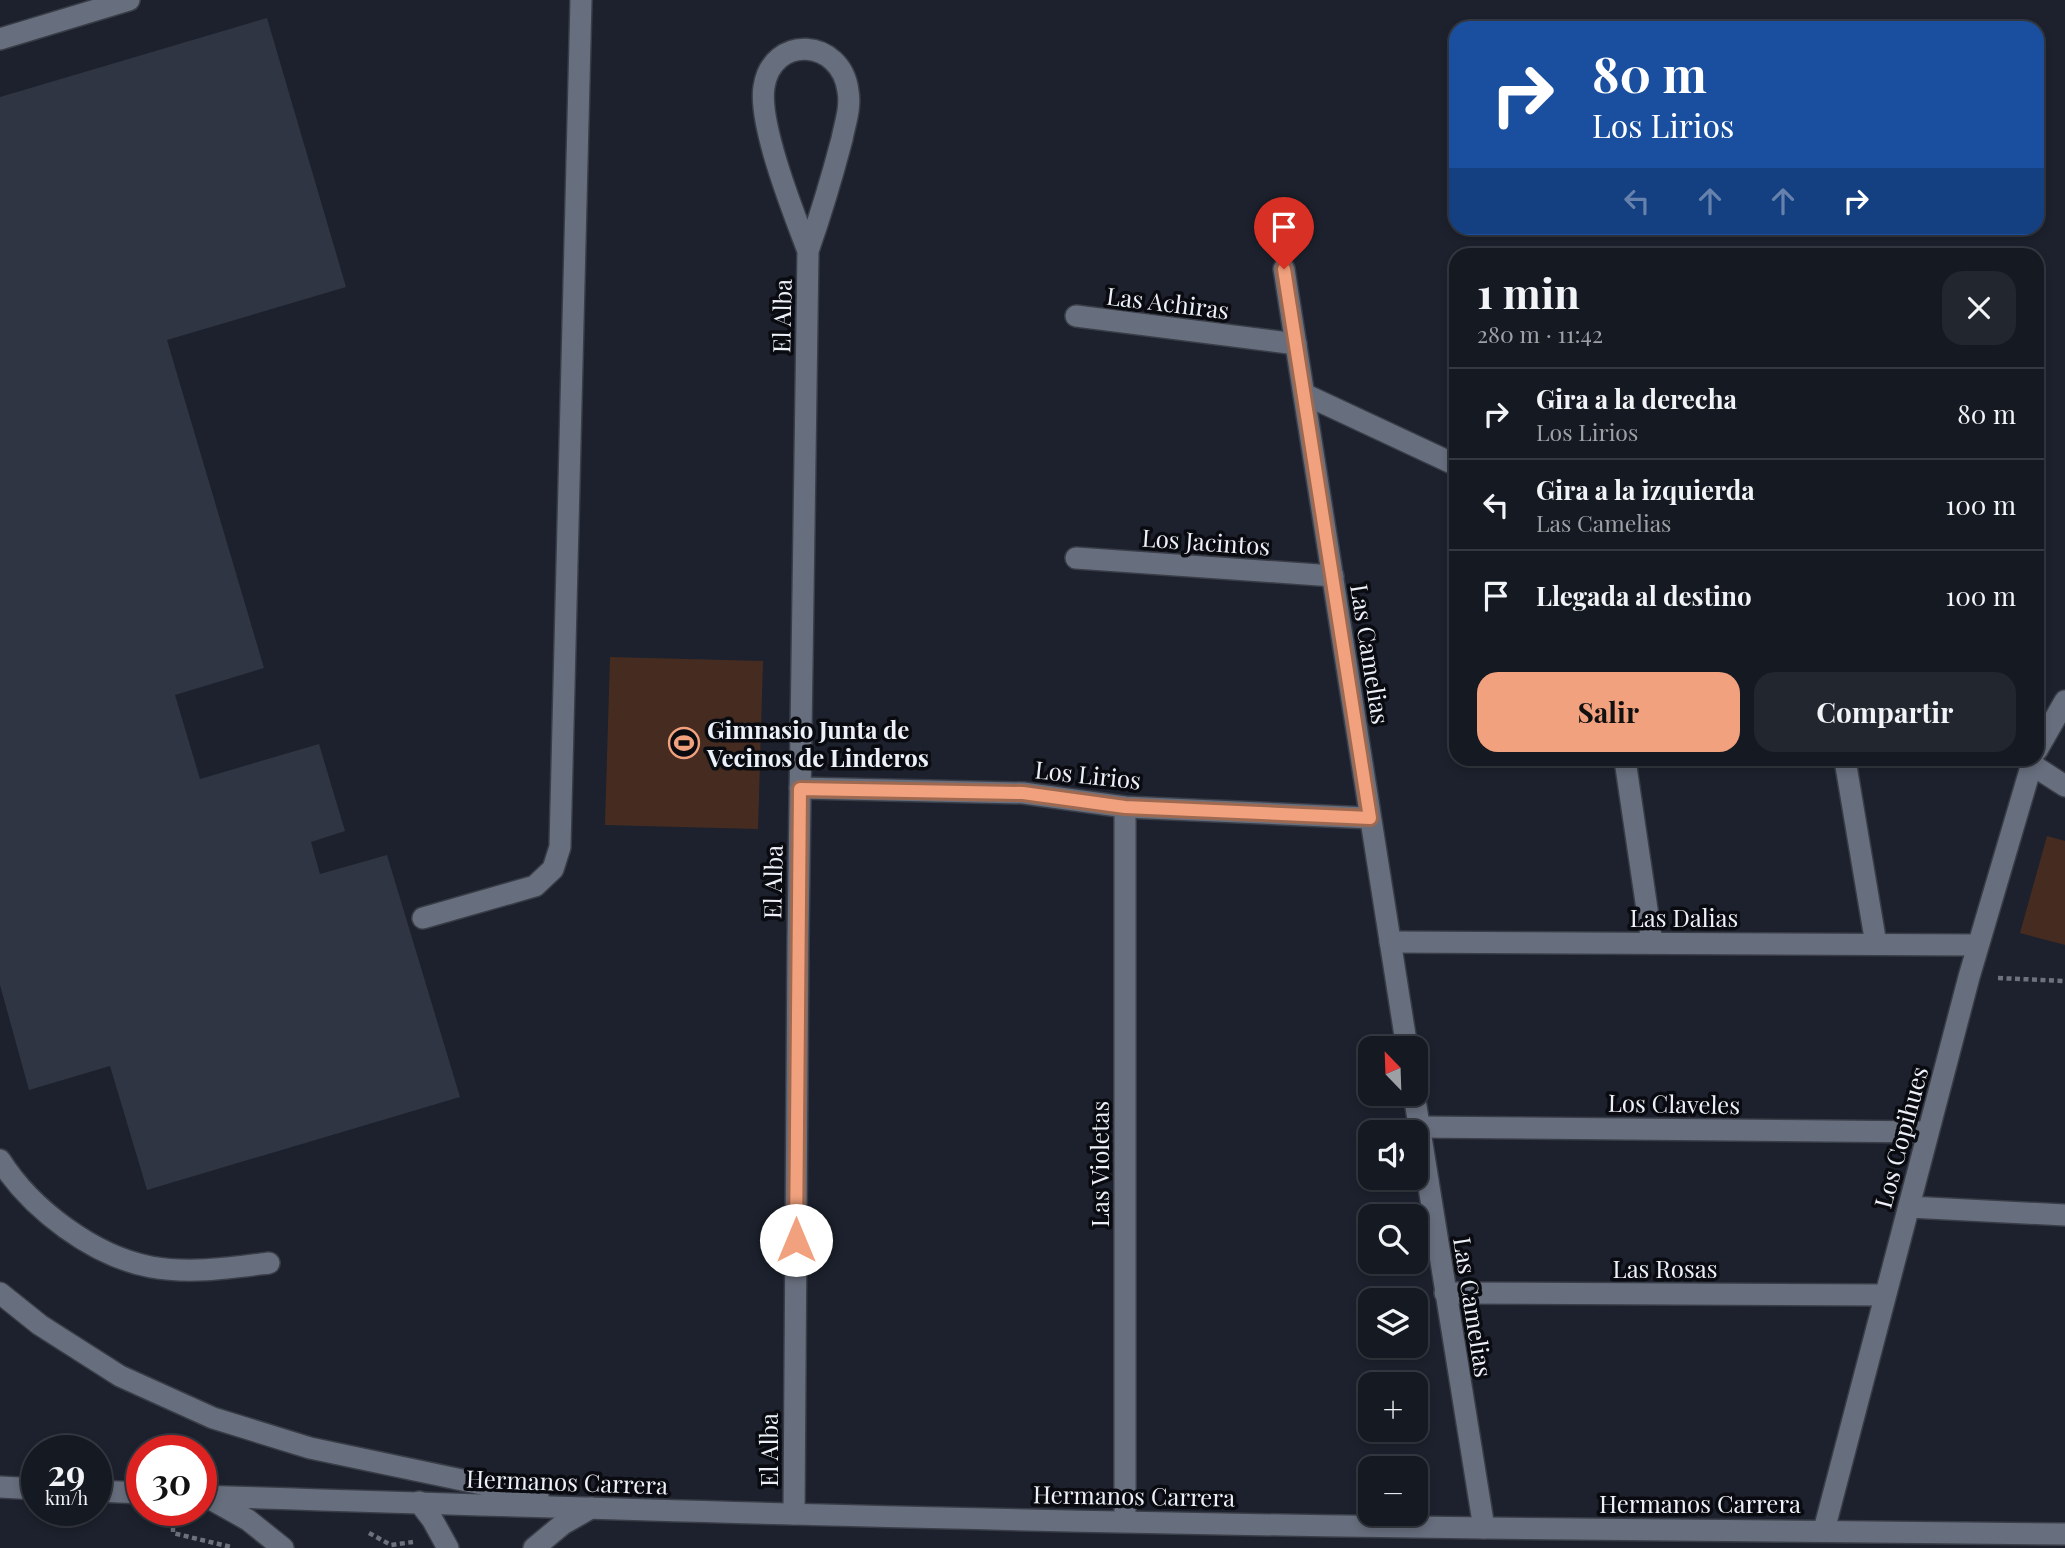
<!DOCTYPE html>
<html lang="es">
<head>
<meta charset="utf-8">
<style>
  :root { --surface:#151922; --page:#22262f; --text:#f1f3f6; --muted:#9da0a5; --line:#343840; --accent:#f1a17d }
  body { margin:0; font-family:"Playfair Display",serif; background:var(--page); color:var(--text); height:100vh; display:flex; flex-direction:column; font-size:26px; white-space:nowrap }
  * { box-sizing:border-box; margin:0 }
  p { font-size:23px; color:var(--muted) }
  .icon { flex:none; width:38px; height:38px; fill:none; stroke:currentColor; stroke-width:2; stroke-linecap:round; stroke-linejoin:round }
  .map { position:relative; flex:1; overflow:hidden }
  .side { position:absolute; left:1449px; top:248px; width:595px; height:518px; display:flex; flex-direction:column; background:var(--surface); border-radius:21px; box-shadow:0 4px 10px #0003,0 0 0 2px var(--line) }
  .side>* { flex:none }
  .banner { position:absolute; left:1449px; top:21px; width:595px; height:214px; border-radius:21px; box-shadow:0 4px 10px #0003,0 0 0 2px var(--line); background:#1a4fa0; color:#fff; overflow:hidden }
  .needle { width:46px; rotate:337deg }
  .buttons { position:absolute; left:1358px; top:1036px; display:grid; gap:14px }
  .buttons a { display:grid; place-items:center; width:70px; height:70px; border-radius:14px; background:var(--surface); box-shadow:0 4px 10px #0003,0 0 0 2px var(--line); font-size:35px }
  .speed { position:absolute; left:21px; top:1435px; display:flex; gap:14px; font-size:35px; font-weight:700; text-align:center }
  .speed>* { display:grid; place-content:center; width:91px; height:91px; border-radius:50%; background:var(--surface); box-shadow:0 4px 10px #0003,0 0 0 2px var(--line); line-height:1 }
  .speed small { font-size:18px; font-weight:400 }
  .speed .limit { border:10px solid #d22; background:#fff; color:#111 }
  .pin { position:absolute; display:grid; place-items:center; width:60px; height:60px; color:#fff; margin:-72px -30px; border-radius:50% 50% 50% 0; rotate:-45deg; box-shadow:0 0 7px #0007 }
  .pin .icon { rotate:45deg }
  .me { position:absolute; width:77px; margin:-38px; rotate:0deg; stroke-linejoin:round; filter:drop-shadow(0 0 5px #0008) }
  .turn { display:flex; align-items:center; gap:24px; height:147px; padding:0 28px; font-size:32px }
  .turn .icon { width:91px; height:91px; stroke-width:2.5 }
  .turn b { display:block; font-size:49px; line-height:60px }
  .lanes { display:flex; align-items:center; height:66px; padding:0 28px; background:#0003; justify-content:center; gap:35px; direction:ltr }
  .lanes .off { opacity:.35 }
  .round { display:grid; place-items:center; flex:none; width:74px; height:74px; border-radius:21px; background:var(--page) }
  .head { display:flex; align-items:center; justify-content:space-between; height:119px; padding:0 28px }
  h1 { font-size:42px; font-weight:700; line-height:52px }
  .button { display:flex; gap:14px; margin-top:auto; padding:14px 28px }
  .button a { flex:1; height:80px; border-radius:21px; background:var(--accent); color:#111; font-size:28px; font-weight:700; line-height:80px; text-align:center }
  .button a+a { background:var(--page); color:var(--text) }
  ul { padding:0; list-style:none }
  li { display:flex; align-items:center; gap:21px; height:91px; padding:0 28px; border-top:2px solid var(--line) }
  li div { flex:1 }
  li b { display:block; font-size:26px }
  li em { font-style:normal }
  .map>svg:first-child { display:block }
  .green { fill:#462c20 }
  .building { fill:#2f3542 }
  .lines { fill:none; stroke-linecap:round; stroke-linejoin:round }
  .service-casing { stroke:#393d47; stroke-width:24 }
  .minor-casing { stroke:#393d47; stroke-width:24 }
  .secondary-casing { stroke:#393d47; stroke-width:24 }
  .path { stroke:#6d727c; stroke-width:4.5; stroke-dasharray:5 3.5; stroke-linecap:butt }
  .service { stroke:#676e7d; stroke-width:21 }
  .minor { stroke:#676e7d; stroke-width:21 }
  .secondary { stroke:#676e7d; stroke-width:21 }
  .route-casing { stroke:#9d6951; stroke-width:18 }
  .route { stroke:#f1a17d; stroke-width:12 }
  .labels { text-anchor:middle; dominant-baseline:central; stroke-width:7; stroke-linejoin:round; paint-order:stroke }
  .street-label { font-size:24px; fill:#ecf0f8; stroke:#090b10 }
  .poi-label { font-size:24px; font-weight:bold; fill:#ecf0f8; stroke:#090b10; text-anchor:start }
</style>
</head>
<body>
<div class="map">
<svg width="2065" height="1548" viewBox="0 0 2065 1548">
  <rect width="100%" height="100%" fill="#1c212d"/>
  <g class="green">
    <path d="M610,657l153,4 -5,168 -153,-4z"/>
    <path d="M2047,836l18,5v104l-45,-12z"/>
  </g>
  <path class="building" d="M267,18l79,269 -179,53 97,328 -89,27 25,84 119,-35 26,87 -34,11 9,32 67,-19 73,242 -313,93 -37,-124 -81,24 -29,-105v-888z"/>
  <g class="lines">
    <g class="service-casing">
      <g id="service">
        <path d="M0,39l129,-39"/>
        <path d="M423,918l112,-32 18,-17 7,-22 21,-847"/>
        <path d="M0,1160c31,49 93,96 151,107 39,7 79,1 118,-4"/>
      </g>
    </g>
    <g class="minor-casing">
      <g id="minor">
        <path d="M1284,269l123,779"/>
        <path d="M1076,316l220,28"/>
        <path d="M1304,394l152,71"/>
        <path d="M1076,558l257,18"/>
        <path d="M2037,750l28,-49"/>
        <path d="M1625,760l27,183"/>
        <path d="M1845,760l31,184"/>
        <path d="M2031,764l34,22"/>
        <path d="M800,788l223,5 102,14 245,11"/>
        <path d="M1390,942l588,3"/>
        <path d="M1414,1094l70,434"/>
        <path d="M1419,1127l509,5"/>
        <path d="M1909,1207l156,8"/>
        <path d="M1445,1293l440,2"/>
        <path d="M794,1514l4,-575 10,-688c13,-37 24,-74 34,-112 3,-16 9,-31 6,-48 -7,-53 -76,-57 -84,-4 -6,37 30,127 44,164"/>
        <path d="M1125,1521v-714"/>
        <path d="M1824,1530l145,-553 64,-217"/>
      </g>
    </g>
    <g class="secondary-casing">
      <g id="secondary">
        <path d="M0,1293l40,32 80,51 93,42 97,30 228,48"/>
        <path d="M0,1487l37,2"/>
        <path d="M96,1491l46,2"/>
        <path d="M201,1496c428,14 855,27 1283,32 194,3 387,3 581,6"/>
        <path d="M209,1498l39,22 35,28"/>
        <path d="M419,1502l13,17 16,29"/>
        <path d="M534,1548l29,-24 28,-16"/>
      </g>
    </g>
    <g class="path">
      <path d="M1998,978l67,3"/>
      <path d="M173,1510v23l58,14"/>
      <path d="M369,1533l22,12 22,-3"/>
    </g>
    <use href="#service" class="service"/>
    <use href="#minor" class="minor"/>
    <use href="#secondary" class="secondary"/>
  </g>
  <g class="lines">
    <g class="route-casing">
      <path id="route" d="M796,1240l4,-451 223,4 102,14 245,11 -86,-549"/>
    </g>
    <use href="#route" class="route"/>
  </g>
  <defs>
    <g id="stadium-ring" transform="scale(1.575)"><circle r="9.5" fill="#090b10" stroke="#f1a17d" stroke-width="1.5"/><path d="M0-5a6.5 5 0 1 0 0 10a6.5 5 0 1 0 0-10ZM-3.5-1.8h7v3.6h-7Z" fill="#f1a17d"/></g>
  </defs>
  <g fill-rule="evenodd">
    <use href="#stadium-ring" x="684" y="743"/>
  </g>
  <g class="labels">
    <g class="street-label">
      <text transform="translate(1168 302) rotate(7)">Las Achiras</text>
      <text transform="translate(781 316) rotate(-89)">El Alba</text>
      <text transform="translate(1206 541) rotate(4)">Los Jacintos</text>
      <text transform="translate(1371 654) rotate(81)">Las Camelias</text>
      <text transform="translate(1088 774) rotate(6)">Los Lirios</text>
      <text transform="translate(772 882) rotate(-89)">El Alba</text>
      <text x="1684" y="917">Las Dalias</text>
      <text transform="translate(1674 1103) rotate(1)">Los Claveles</text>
      <text transform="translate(1900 1137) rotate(-75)">Los Copihues</text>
      <text transform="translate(1099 1164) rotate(-90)">Las Violetas</text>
      <text x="1665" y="1268">Las Rosas</text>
      <text transform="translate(1474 1307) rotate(81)">Las Camelias</text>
      <text transform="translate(768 1450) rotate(-90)">El Alba</text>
      <text transform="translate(567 1481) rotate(2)">Hermanos Carrera</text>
      <text transform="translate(1134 1495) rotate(1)">Hermanos Carrera</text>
      <text x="1700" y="1503">Hermanos Carrera</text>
    </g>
    <g class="poi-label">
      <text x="707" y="729">Gimnasio Junta de<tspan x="707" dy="28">Vecinos de Linderos</tspan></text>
    </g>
  </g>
</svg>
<div class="buttons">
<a><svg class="needle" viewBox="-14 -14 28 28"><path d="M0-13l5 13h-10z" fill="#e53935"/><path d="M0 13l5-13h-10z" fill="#9da0a5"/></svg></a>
<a><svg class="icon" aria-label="sound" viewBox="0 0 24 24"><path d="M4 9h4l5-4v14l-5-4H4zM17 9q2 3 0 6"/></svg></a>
<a><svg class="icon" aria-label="search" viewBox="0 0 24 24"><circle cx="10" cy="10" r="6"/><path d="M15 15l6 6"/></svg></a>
<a><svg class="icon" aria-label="layers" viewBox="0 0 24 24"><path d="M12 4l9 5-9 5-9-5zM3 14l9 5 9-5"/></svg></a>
<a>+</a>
<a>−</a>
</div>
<div class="speed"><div>29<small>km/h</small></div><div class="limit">30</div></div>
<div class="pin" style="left:1284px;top:269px;background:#d93025"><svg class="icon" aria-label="arrive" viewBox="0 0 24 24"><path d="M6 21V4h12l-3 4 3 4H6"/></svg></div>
<svg class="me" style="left:796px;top:1240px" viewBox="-20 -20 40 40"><circle r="19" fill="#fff"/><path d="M0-13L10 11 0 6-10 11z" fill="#f1a17d"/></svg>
<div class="banner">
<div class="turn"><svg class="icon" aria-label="right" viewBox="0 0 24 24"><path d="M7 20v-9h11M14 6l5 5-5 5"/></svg><div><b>80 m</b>Los Lirios</div></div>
<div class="lanes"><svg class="icon off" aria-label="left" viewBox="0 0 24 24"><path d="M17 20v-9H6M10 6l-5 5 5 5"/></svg><svg class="icon off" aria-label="ahead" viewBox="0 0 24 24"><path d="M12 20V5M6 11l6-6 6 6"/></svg><svg class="icon off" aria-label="ahead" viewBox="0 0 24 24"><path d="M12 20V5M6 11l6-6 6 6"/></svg><svg class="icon" aria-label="right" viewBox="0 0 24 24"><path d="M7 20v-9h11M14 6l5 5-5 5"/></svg></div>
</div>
<section class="side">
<div class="head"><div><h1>1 min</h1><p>280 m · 11:42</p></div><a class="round"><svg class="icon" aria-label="close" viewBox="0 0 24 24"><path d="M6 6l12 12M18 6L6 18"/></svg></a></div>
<ul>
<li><svg class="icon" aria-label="right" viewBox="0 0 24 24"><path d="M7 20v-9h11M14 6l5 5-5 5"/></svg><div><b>Gira a la derecha</b><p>Los Lirios</p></div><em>80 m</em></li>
<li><svg class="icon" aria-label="left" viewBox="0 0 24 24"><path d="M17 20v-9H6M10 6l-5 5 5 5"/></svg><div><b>Gira a la izquierda</b><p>Las Camelias</p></div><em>100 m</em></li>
<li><svg class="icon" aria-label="arrive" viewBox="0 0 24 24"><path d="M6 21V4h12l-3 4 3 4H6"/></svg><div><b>Llegada al destino</b></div><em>100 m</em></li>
</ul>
<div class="button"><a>Salir</a><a>Compartir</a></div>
</section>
</div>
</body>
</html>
